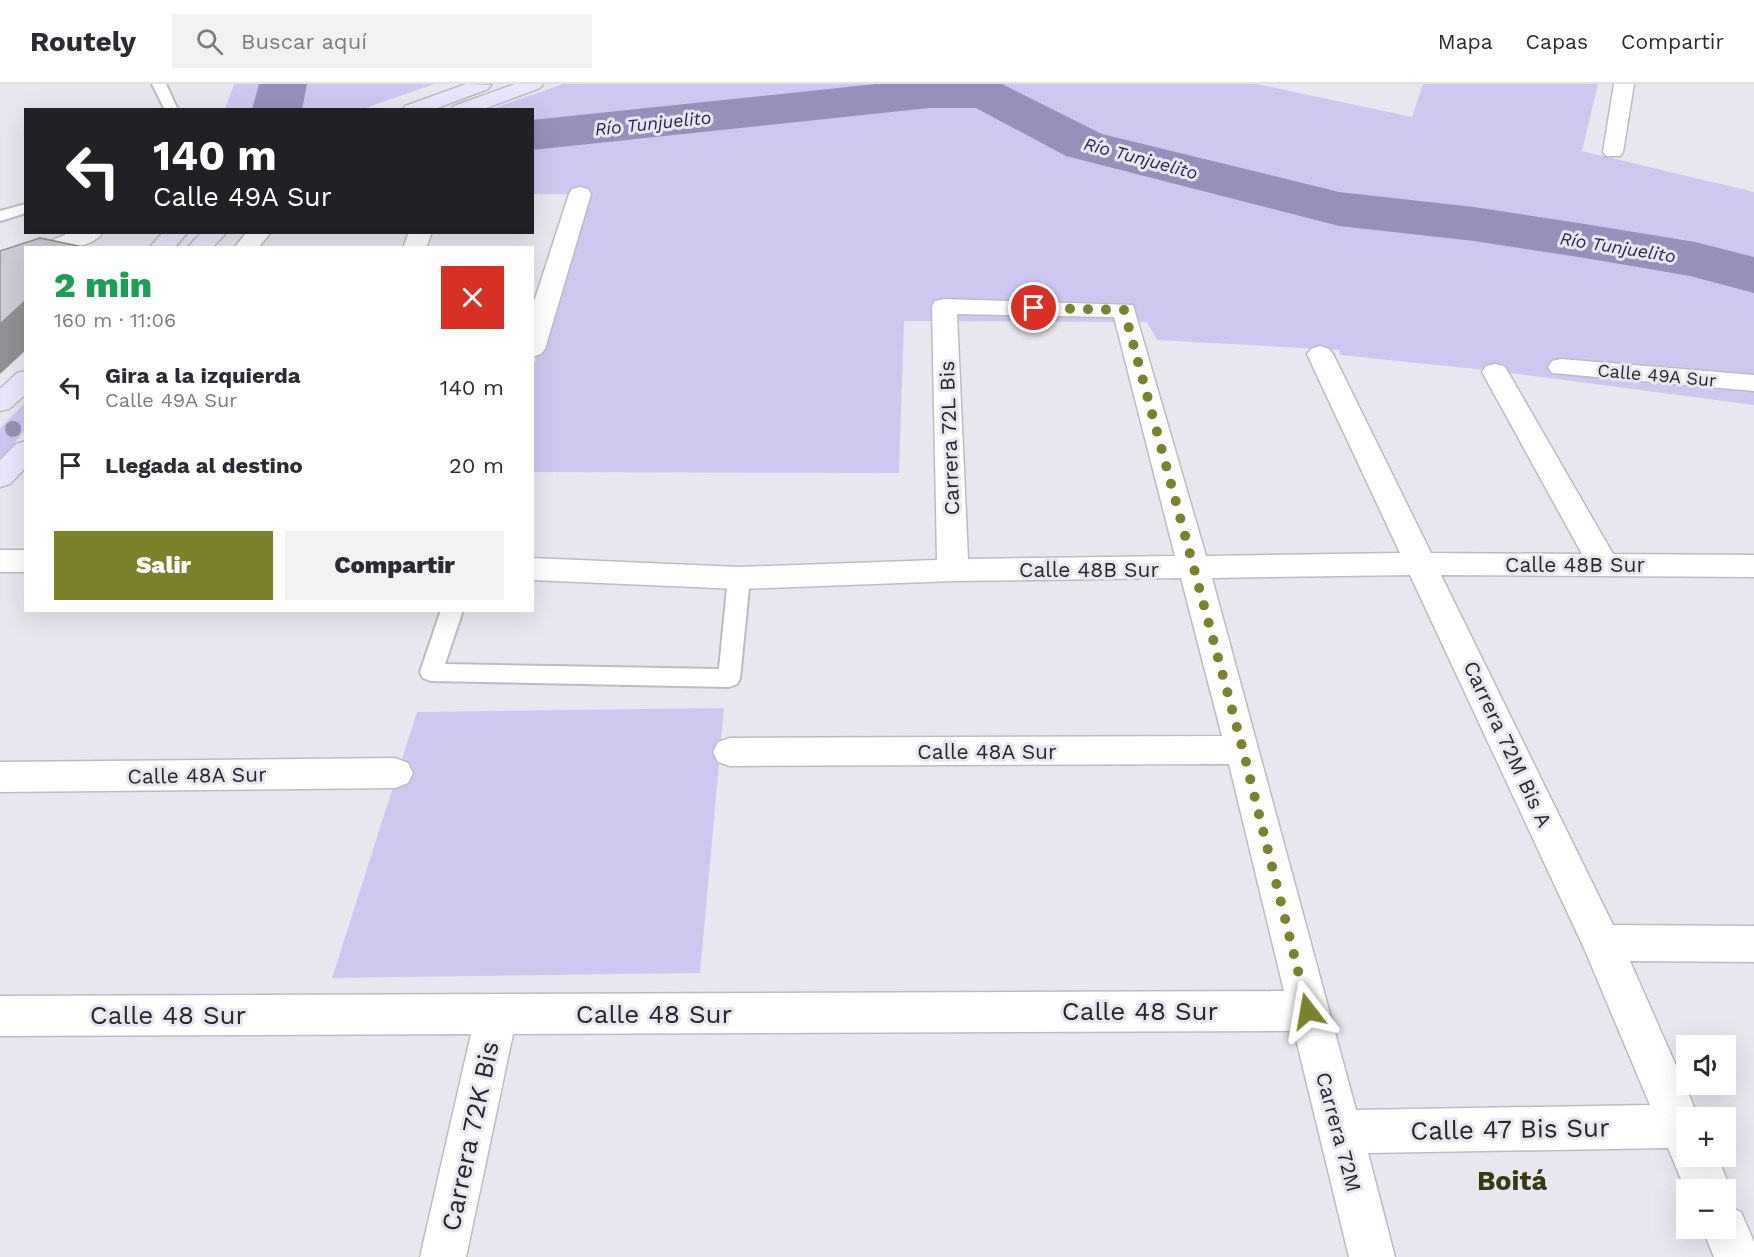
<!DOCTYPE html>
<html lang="es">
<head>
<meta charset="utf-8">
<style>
  :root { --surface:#fff; --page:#f2f2f3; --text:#2b2b33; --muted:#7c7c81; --line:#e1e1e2; --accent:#7c812b }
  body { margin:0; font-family:"Work Sans",sans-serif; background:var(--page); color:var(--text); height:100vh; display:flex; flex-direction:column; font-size:22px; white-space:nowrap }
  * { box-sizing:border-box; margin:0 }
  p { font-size:20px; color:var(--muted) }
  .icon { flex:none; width:33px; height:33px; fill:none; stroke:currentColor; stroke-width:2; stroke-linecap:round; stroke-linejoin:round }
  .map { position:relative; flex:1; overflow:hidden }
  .side { position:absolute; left:24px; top:162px; width:510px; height:366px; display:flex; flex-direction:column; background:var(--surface); border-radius:0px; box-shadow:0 6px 24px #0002 }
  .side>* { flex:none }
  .banner { position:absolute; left:24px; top:24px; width:510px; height:126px; border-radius:0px; box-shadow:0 6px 24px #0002; background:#202124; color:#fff; overflow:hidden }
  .fabs { position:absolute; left:1676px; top:951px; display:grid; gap:12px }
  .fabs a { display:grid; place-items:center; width:60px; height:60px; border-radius:0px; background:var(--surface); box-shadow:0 6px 24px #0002; font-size:30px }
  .pin { position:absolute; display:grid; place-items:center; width:51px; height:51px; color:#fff; margin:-26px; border:3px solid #fff; border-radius:50%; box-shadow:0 2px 6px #0007 }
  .me { position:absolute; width:66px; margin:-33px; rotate:346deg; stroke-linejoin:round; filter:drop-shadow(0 0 4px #0008) }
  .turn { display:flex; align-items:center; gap:21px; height:126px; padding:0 30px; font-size:27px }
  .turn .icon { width:78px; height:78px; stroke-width:2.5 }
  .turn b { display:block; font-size:42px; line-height:51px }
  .round { display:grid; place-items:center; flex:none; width:63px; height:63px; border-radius:0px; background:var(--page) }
  .headline { display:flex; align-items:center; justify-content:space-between; height:102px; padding:0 30px }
  h1 { font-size:36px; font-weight:800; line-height:45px; color:#1e9e55 }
  .primary-button { display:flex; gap:12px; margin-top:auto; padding:12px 30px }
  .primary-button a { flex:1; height:69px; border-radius:0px; background:var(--accent); color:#fff; font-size:24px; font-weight:800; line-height:69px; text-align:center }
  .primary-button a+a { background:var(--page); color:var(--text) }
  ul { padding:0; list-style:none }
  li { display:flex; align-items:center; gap:18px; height:78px; padding:0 30px }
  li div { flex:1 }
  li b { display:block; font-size:22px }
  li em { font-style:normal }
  header { display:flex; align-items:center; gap:36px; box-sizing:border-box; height:84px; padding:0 30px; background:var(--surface); border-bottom:2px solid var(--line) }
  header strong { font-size:28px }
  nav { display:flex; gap:33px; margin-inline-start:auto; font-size:21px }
  .search { width:420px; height:54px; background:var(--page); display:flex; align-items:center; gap:15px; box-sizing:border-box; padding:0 21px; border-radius:0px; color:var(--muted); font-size:22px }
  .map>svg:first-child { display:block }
  .green { fill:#cec8f0 }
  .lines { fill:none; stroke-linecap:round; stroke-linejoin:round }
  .river { fill:#9790ba; fill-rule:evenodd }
  .lane-casing { stroke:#bcbbc2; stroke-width:4 }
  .street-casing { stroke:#bcbbc2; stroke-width:3 }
  .secondary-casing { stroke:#bcbbc2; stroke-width:3 }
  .lane { fill:#fff; fill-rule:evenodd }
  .street { fill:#fff; fill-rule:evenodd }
  .secondary { fill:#eae6fd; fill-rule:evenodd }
  .tree { fill:#9991b4 }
  .shaded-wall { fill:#909095 }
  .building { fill:#cecdd5; stroke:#909095; stroke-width:1.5 }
  .route { stroke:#7c812b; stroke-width:10; stroke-dasharray:0 18 }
  .labels { text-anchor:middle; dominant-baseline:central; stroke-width:6; stroke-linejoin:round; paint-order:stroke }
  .far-water-label { font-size:18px; font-style:italic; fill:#2f2155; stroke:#e8e7ef }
  .far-street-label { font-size:18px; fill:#28272a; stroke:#e8e7ef }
  .street-label { font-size:21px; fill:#28272a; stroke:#e8e7ef }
  .near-street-label { font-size:26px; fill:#28272a; stroke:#e8e7ef }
  .near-neighbourhood-label { font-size:27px; font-weight:bold; fill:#373911; stroke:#e8e7ef }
</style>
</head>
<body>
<header>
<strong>Routely</strong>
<div class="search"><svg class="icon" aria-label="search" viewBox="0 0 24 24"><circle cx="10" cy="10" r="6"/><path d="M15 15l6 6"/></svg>Buscar aquí</div>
<nav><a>Mapa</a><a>Capas</a><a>Compartir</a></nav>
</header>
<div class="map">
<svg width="1754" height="1173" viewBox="0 0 1754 1173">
  <rect width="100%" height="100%" fill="#e8e7ef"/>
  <g class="green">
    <path d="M234,0h200l-71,25h-138z"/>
    <path d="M563,0h694l155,33 11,-33h175l-16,67 172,41v213l-259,-34 -155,-16 -1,-5 -182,-10 -10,-18 -243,-1 -5,152 -366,-1v-104l52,-177 -5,3h-47l-1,-84h-43z"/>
    <path d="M25,319v27l-25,31v-33z"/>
    <path d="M724,624l-24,265 -368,5 85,-266z"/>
  </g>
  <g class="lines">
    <g class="river">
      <path d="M259,0h48l-5,26h-50z"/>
      <path d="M876,0h126l100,50 237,58 135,15 111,17 110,18 59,15v36l-64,-17 -105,-18 -111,-17 -135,-15 -273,-70 -90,-48h-47l-397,42v-30z"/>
    </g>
    <g class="lane-casing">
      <g id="lane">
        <path d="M152,0h14l12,26h-13z"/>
        <path d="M26,120v9l-26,8v-10z"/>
        <path d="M739,486l7,3 4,5 -10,100 -3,6 -8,3 -298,-6 -8,-3 -3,-6 21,-62h22l-18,54 274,5 9,-91 4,-5z"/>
      </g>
    </g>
    <g class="street-casing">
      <g id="street">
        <path d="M1614,0h20l-11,68 -3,4h-14l-3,-4z"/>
        <path d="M580,103l8,2 3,5 -46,155 -4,5 -9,3v-49l37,-114 3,-5z"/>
        <path d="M71,148h32c-12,18 -42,16 -60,16l3,-5z"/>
        <path d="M247,148h24l-13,16h-24z"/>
        <path d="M409,148h23l-6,16h-23z"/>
        <path d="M944,215l189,6 73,251 194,-3 -93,-199 4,-5 9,-3 9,3 4,5 98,199 151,1 -100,-182 4,-6 9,-2 9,2 4,6 105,182 141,1v22l-313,-2 172,350 141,1v36l-124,-1 69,157h-13v38h31l14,34 -6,14v-14l-39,1 -18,-43 -300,5 27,104h-46l-55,-226 -781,3 -47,223h-46l51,-223 -471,2v-40l1284,-5 -55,-227 -499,2 -12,-4 -5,-10 5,-10 12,-4 492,-2 -41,-158 -228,3 -214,8 -207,-9v-22l207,9 198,-7 -5,-254 3,-5zM957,230l157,3 61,239 -207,3zM1410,491l174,373 66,157 -294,5 -144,-532z"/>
        <path d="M1561,275l193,16v16l-202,-18 -4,-6 4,-6z"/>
        <rect x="0" y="466" width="26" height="22"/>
        <path d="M395,674l13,5 5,10 -5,10 -13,5 -395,4v-30z"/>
        <path d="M1725,1121l16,7 13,30v15h-40l-12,-29h23z"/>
      </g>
    </g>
    <g class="secondary-casing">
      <g id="secondary">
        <path d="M466,0l25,1 -3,4 -56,21h-30l3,-4z"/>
        <path d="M515,0h28l-3,4 -59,22h-30l3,-4z"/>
        <path d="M163,148h25l-14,16h-25z"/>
        <path d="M202,148h25l-15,16h-25z"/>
        <path d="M26,287v23l-17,15 -9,2v-22l17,-16z"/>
        <path d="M26,357v26l-16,17 -10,3v-27l16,-16z"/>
      </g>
    </g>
    <use href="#lane" class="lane"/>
    <use href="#street" class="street"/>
    <use href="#secondary" class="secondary"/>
  </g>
  <circle class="tree" cx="13" cy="345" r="8"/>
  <path class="shaded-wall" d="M26,216v50l-26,24v-50z"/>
  <path class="building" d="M40,154l43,9 -57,1v52l-26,24v-73z"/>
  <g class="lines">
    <path class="route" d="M1034,224l90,2 119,440 65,261"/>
  </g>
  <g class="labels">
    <g class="far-water-label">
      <text transform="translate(653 39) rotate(-6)">Río Tunjuelito</text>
      <text transform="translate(1141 74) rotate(15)">Río Tunjuelito</text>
      <text transform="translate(1618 163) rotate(9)">Río Tunjuelito</text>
    </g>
    <g class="far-street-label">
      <text transform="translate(1657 291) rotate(5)">Calle 49A Sur</text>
    </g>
    <g class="street-label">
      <text transform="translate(949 354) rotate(-92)">Carrera 72L Bis</text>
      <text x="1575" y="480">Calle 48B Sur</text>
      <text x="1089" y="485">Calle 48B Sur</text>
      <text transform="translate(1508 660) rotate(65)">Carrera 72M Bis A</text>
      <text x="987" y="667">Calle 48A Sur</text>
      <text transform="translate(197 691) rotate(-1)">Calle 48A Sur</text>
      <text transform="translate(1339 1048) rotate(75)">Carrera 72M</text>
    </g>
    <g class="near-street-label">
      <text x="1140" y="927">Calle 48 Sur</text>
      <text x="654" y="930">Calle 48 Sur</text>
      <text x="168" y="931">Calle 48 Sur</text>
      <text transform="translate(1510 1045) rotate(-1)">Calle 47 Bis Sur</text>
      <text transform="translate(470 1052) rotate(-78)">Carrera 72K Bis</text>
    </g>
    <g class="near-neighbourhood-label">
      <text x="1512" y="1097">Boitá</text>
    </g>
  </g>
</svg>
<div class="fabs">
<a><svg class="icon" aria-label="sound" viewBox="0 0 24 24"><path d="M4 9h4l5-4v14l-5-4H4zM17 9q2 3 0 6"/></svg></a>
<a>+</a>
<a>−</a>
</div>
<div class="pin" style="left:1034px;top:224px;background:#d93025"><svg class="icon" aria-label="arrive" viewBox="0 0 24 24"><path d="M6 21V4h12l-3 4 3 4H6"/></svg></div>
<svg class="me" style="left:1308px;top:927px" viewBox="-20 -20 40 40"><path d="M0-17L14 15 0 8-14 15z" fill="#7c812b" stroke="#fff" stroke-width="4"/></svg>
<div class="banner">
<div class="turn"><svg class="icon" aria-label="left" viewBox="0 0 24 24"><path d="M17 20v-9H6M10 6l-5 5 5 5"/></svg><div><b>140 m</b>Calle 49A Sur</div></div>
</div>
<section class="side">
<div class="headline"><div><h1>2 min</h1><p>160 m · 11:06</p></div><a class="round" style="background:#d93025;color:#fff"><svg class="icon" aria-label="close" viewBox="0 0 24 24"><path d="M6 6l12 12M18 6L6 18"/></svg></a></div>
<ul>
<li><svg class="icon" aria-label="left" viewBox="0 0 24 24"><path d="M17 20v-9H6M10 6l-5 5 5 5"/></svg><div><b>Gira a la izquierda</b><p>Calle 49A Sur</p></div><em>140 m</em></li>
<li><svg class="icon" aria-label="arrive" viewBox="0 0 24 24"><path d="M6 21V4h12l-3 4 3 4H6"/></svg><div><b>Llegada al destino</b></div><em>20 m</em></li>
</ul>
<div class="primary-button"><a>Salir</a><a>Compartir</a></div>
</section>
</div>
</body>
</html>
